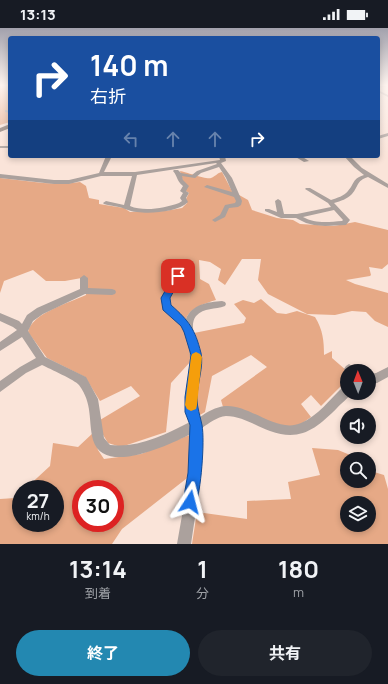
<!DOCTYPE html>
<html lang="ja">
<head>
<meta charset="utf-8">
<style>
  :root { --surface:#171b24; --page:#20242c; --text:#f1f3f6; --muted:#9ea1a6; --accent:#2388b1 }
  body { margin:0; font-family:Manrope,"Noto Sans JP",sans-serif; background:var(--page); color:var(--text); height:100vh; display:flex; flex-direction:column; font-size:15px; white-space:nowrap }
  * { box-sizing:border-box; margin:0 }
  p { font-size:13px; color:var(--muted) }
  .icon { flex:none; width:22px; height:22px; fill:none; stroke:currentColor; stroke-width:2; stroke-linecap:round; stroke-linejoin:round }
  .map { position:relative; height:516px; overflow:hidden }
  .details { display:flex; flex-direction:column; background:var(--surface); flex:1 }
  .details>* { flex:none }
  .banner { position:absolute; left:8px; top:8px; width:372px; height:122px; border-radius:4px; box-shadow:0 2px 6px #0003; background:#1a4fa0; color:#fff; overflow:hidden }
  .needle { width:26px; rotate:359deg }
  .buttons { position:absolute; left:340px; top:336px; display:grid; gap:8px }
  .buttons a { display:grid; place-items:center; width:36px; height:36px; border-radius:50%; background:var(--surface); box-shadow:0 2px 6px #0003; font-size:20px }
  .speed { position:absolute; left:12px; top:452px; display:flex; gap:8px; font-size:20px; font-weight:700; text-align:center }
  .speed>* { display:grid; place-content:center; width:52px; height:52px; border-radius:50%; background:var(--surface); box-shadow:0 2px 6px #0003; line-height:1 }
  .speed small { font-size:10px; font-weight:400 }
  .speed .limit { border:6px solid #d22; background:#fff; color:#111 }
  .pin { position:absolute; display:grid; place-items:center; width:34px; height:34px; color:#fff; margin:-17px; border-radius:8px; box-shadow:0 2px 6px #0006 }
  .me { position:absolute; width:44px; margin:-22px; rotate:9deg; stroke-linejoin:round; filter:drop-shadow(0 0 3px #0008) }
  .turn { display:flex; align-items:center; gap:14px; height:84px; padding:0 16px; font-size:18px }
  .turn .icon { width:52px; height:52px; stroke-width:2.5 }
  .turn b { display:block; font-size:28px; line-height:34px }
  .lanes { display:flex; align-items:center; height:38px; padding:0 16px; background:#0003; justify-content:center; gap:20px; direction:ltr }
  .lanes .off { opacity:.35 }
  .eta { display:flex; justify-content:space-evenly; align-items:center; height:68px; text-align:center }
  .eta b { font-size:24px; font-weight:700; line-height:28px }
  .action { display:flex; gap:8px; margin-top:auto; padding:8px 16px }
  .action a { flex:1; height:46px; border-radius:24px; background:var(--accent); color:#fff; font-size:16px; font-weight:700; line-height:46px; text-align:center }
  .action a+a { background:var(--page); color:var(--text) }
  .status { display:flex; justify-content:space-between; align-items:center; height:28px; padding:0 20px; background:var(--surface); direction:ltr }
  .status svg { height:11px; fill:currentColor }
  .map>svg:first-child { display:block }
  .green { fill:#e6a986; fill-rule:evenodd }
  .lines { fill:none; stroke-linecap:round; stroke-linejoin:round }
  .minor { fill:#aba19d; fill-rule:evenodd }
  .major { fill:#76665e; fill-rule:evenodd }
  .route { fill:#1a73e8; stroke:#114b97 }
  .slow { fill:#f59e0b }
</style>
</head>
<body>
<div class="status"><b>13:13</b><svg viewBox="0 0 49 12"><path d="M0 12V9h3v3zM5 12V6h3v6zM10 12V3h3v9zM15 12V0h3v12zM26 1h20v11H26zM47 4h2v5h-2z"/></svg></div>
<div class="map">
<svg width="388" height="516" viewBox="0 0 388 516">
  <rect width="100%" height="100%" fill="#fae4d9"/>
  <g class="green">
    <path d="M0,57h10v37l-10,3z"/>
    <path d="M180,143c6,1 27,9 31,7 5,-2 6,-5 11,-6l10,19 16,9 4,10 25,8 16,2 7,4 34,2 21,-4 33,8v34l-6,5 -13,-2 2,8 -1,1 -24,4 9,4 33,9v34l-13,-6 -9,-9 -14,-1 -17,4 -28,-1 -39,-20 -10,-14 3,-21h-19l-17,26 -7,-5 3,-11 -11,-7 -11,-2 1,19 9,5 7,16c-45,13 -28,26 -25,61l-20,22 -5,49 -45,15 -13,-4 -6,-10 -2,-13 40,-24 -9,-10 -31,15 -15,-24 -38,-19 -19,-26c4,-19 41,-29 58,-37l1,-18 -22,4h-19l-13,-11 -29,11 -4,12v-115l43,5 21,1 16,-2 6,4 3,12 10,2v4l25,4 6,4 35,-1 17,-3 5,-5 -1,-4 3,-6 -3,-2z"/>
    <path d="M261,271l16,14 9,1 11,-3 18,6c8,13 9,24 9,38l8,-4v7l15,13v12l-5,2 -21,21 -10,-11 -10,9 10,13 -14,10 -13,-1 -61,-19 -2,-7 46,-33 -16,-12 -39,21 -7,36 -5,3 -3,-2 -1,-18 4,-26 -1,-17 -5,-19 50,-10 2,-5 -12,-14 9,-4 11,3z"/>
    <path d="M93,405l5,17 6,9 37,-5 51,-20 -1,41 -69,54 -10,15h-112v-45l15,-1 6,-6v31h34v-34h-30l25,-23 3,-23 25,4zM81,461h34v34h-34z"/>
    <path d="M312,420l26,2 22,9h-13v22h22v-14l5,5 10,3 4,14v55h-196l5,-32 50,7v-18l44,-2 -3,-17 32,-7zM347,475h22v22h-22z"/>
  </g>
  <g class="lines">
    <g class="minor">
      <path d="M388,57v1l-10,2v-2z"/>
      <path d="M378,62l10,5v2l-10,-5z"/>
      <path d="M6,82l4,1v2l-5,-1v-2z"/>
      <path d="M388,105v3l-10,3v-3z"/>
      <rect x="0" y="118" width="10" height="2"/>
      <path d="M106,128h6l-8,16h31l85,-12 -1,-4h6l1,5 -5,2 11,15 10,23 -1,4 -3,2 -9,1 -4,9 -10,5 -3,-2 8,-5 5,-10 10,-2 1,-2 -2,-4 -30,-10 3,-2 25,7 -6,-14 -7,-11 -18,6 -6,5 -13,-2 1,4 6,6 -3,5 3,2 -3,5 2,4c-10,10 -37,12 -51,10 -4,0 -8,-2 -12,-3 -6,-3 -14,-3 -21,-5l-1,-1 3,-2 18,4 8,-29h-31l-32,8h-15l-54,-6v-4l54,6h15l30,-7zM216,135l1,1 -20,7 -5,4 -11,-2 -3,-3h-4l-1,1c5,6 3,9 10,15l-3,5 3,2 -3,5 2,3 -3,2c-14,5 -35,9 -49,3l7,-31z"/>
      <path d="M294,128h7l8,5 -5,1z"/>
      <path d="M344,128h6l12,12 26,16v4l-20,-11c-12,4 -9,9 -16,17 -5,5 -11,7 -18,9l16,17 -4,5 -21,1 -11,-1 -8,-2 -10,-5h-15l-16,-7v-2h4l8,3 -2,-11 3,-2 3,2 3,13h13l34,-7 -3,-4 -23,-14 1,-1h4l21,12c6,-2 13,-4 17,-9 7,-8 4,-12 16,-16l-10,-8zM334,182l9,10 -1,1c-13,1 -27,3 -39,-4z"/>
      <path d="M178,245l4,3 -13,22 1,7 16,14c6,-15 22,-17 36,-18l3,1 1,2 -1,2c-10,4 -21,1 -29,10 -8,11 2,25 3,36 2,22 -6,43 1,65 7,-5 16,-10 25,-11 25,-2 52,28 76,17 17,-7 29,-24 42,-36l4,-1v7h4c-3,6 -10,10 -14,15 -21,21 -37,34 -67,23 -14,-5 -28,-15 -44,-15 -9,1 -17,7 -24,12v42l-11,74h-14l13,-74 1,-36c-21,10 -87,43 -98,6 -5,-20 0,-36 -14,-55 -4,-5 -29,-16 -37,-20l-16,8 -26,19v-11l20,-14 16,-9 -14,-21 -22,14v-9l17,-12 -4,-3 -13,-6v-8l19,8 3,3 5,-9 10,-7 43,-19v-11l4,-3 4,3v10l24,1 3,1 1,2 -1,2 -3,1 -27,-1 -42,20 -10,7 -5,10 17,26 41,20 12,22 6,39 6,7c29,3 55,-10 80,-23l-4,-22 4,-42 -2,-17 -6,-14 -19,-18 -2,-11 14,-24z"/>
      <path d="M349,336l6,4 2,3h-10v2l-3,-4 2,-3z"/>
      <path d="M388,339v10l-11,6 -8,1v-10l7,-1z"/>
    </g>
    <path class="major" d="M10,96v4l-10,4v-4z"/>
  </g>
  <linearGradient id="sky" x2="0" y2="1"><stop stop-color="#a2a1ac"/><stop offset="0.44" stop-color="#fdf3ee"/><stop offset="1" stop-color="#fdf3ee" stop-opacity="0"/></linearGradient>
  <rect width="388" height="130" fill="url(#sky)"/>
  <path class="route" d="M178,245l4,3 -12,22 1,7c18,16 24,24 30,48 3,13 -4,31 -4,45 0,10 3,17 5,27 3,16 -1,67 -7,82l-5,2 -5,-2 -2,-5 5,-29 2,-48 -5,-13v-15l6,-42 -7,-23 -3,-6 -18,-16 -2,-12 14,-24z"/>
  <path class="slow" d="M196,324l4,2 2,3 -5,48 -1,4 -5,2 -4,-2 -2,-4 6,-48 1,-3z"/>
</svg>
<div class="buttons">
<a><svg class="needle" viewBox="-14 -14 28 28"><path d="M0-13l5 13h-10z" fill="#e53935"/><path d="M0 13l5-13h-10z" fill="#9ea1a6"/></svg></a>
<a><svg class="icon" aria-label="sound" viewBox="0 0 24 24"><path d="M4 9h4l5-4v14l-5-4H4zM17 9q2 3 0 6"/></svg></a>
<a><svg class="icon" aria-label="search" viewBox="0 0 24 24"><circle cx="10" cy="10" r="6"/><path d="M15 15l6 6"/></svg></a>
<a><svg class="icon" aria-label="layers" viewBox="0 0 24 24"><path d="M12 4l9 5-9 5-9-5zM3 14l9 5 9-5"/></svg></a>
</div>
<div class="speed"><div>27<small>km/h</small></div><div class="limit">30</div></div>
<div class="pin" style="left:178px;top:248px;background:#d93025"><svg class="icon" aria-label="arrive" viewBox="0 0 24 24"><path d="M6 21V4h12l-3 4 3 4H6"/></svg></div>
<svg class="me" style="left:190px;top:474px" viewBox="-20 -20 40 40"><path d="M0-17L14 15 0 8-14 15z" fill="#1a73e8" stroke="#fff" stroke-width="4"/></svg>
<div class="banner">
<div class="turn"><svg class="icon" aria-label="right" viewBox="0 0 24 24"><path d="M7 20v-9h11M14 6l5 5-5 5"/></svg><div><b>140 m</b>右折</div></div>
<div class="lanes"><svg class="icon off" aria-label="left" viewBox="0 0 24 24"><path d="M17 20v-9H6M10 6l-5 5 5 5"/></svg><svg class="icon off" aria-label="ahead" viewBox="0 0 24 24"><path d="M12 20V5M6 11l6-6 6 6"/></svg><svg class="icon off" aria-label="ahead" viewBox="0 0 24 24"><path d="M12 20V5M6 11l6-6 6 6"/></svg><svg class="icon" aria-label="right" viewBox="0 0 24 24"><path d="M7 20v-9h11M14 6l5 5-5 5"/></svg></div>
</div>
</div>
<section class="details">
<div class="eta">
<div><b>13:14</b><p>到着</p></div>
<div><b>1</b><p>分</p></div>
<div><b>180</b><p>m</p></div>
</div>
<div class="action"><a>終了</a><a>共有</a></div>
</section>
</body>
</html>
